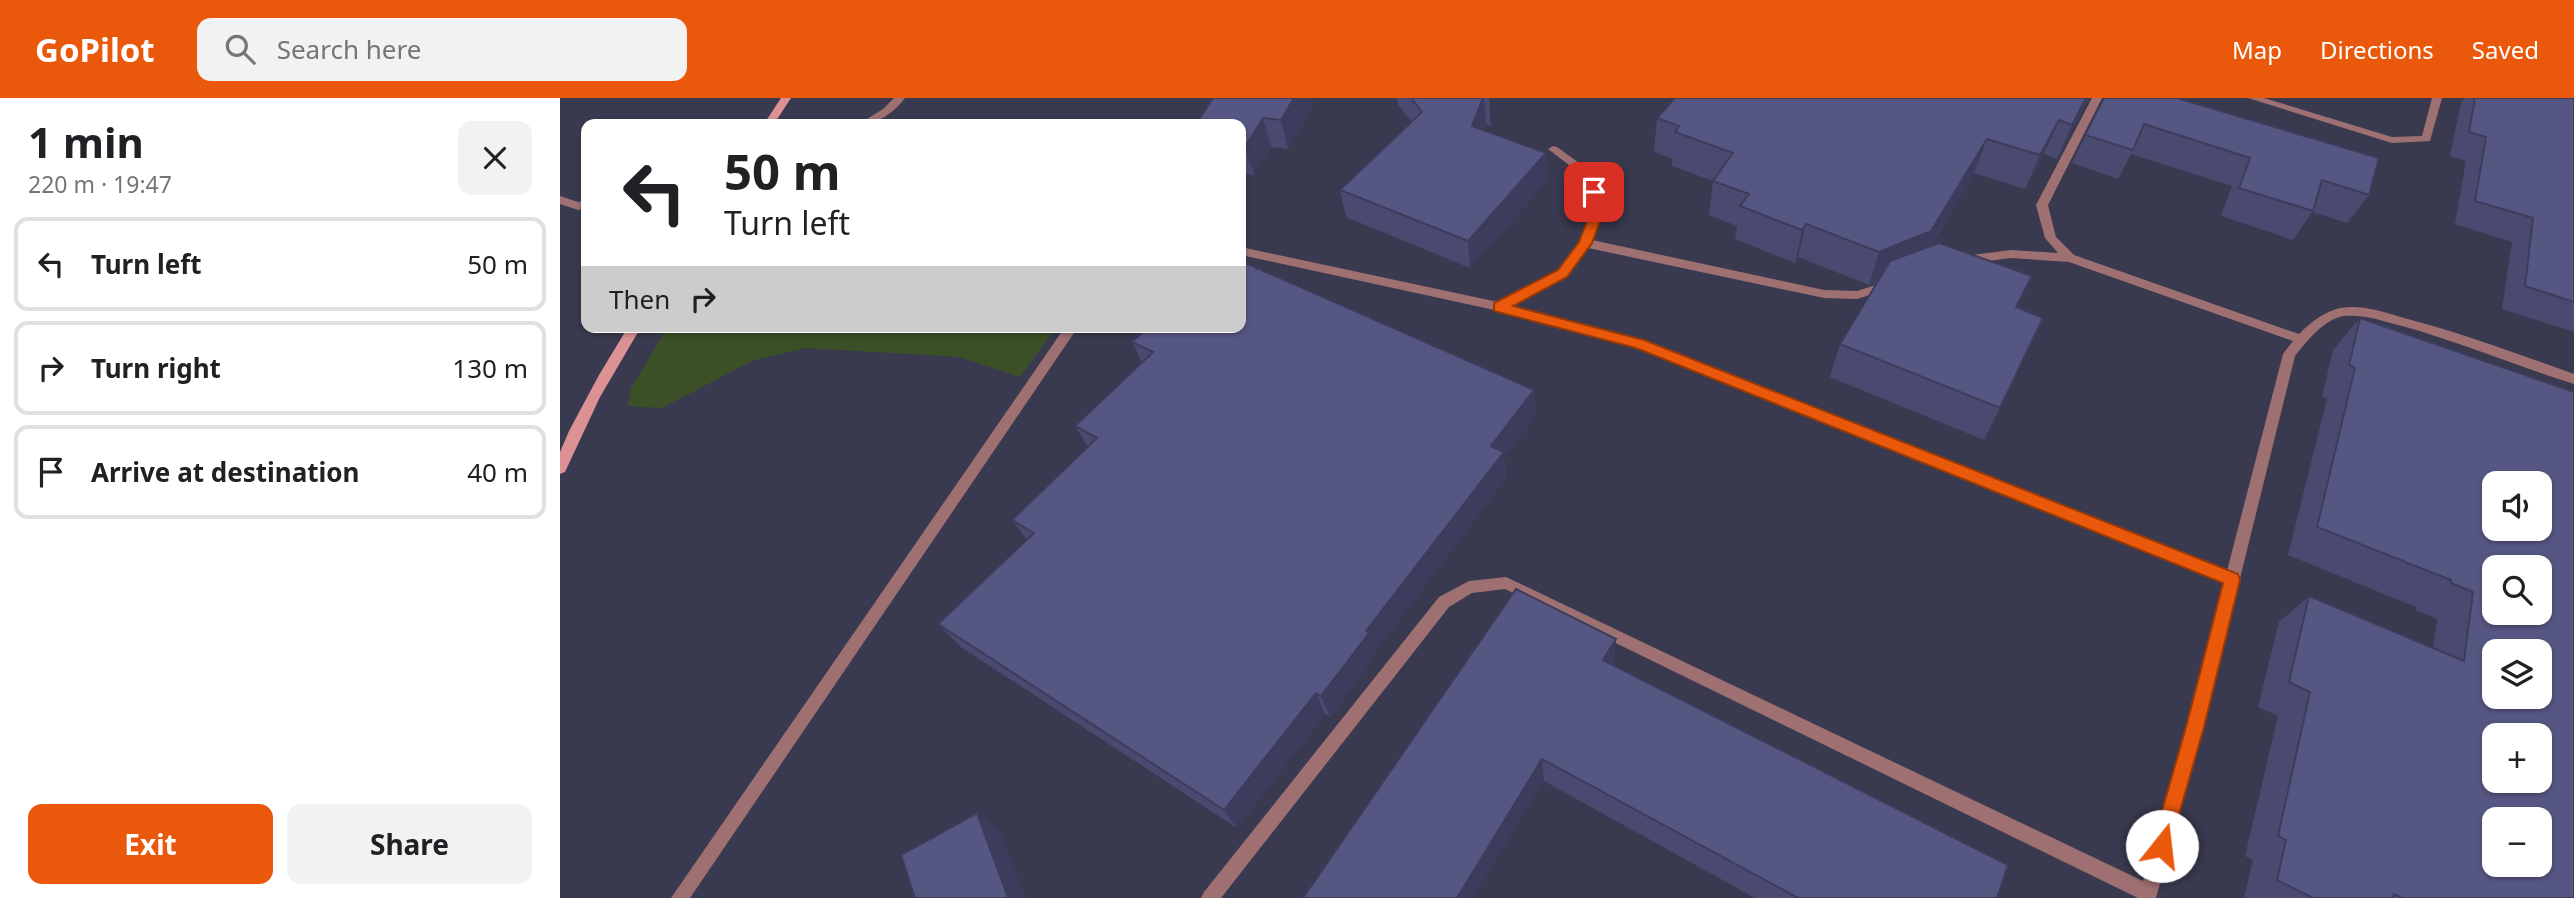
<!DOCTYPE html>
<html lang="en">
<head>
<meta charset="utf-8">
<style>
  :root { --surface:#fff; --page:#f2f2f2; --text:#202124; --muted:#757577; --line:#e0e0e0; --accent:#ea580c }
  body { margin:0; font-family:"Noto Sans",sans-serif; background:var(--page); color:var(--text); height:100vh; display:flex; flex-direction:column; font-size:26px; white-space:nowrap }
  * { box-sizing:border-box; margin:0 }
  p { font-size:23px; color:var(--muted) }
  .icon { flex:none; width:38px; height:38px; fill:none; stroke:currentColor; stroke-width:2; stroke-linecap:round; stroke-linejoin:round }
  .map { position:relative; flex:1; overflow:hidden }
  .sheet { display:flex; flex-direction:column; background:var(--surface); width:560px }
  .sheet>* { flex:none }
  .banner { position:absolute; left:21px; top:21px; width:665px; height:214px; border-radius:14px; box-shadow:0 2px 5px #0004; background:#fff; color:var(--text); overflow:hidden }
  .controls { position:absolute; left:1922px; top:373px; display:grid; gap:14px }
  .controls a { display:grid; place-items:center; width:70px; height:70px; border-radius:14px; background:var(--surface); box-shadow:0 2px 5px #0004; font-size:35px }
  .pin { position:absolute; display:grid; place-items:center; width:60px; height:60px; color:#fff; margin:-30px; border-radius:14px; box-shadow:0 4px 10px #0006 }
  .me { position:absolute; width:77px; margin:-38px; rotate:16deg; stroke-linejoin:round; filter:drop-shadow(0 0 5px #0008) }
  .turn { display:flex; align-items:center; gap:24px; height:147px; padding:0 28px; font-size:32px }
  .turn .icon { width:91px; height:91px; stroke-width:2.5 }
  .turn b { display:block; font-size:49px; line-height:60px }
  .then { display:flex; align-items:center; height:66px; padding:0 28px; background:#0003; gap:14px; font-size:26px }
  .round { display:grid; place-items:center; flex:none; width:74px; height:74px; border-radius:14px; background:var(--page) }
  .headline { display:flex; align-items:center; justify-content:space-between; height:119px; padding:0 28px }
  h1 { font-size:42px; font-weight:700; line-height:52px }
  .action { display:flex; gap:14px; margin-top:auto; padding:14px 28px }
  .action a { flex:1; height:80px; border-radius:14px; background:var(--accent); color:#fff; font-size:28px; font-weight:700; line-height:80px; text-align:center }
  .action a+a { background:var(--page); color:var(--text) }
  ul { padding:0; list-style:none }
  li { display:flex; align-items:center; gap:21px; height:94px; margin:0 14px 10px; padding:0 14px; border:4px solid var(--line); border-radius:14px }
  li div { flex:1 }
  li b { display:block; font-size:26px }
  li em { font-style:normal }
  header { display:flex; align-items:center; gap:42px; box-sizing:border-box; height:98px; padding:0 35px; background:var(--accent); color:#fff }
  header strong { font-size:33px }
  nav { display:flex; gap:38px; margin-inline-start:auto; font-size:24px }
  .search { width:490px; height:63px; background:var(--page); display:flex; align-items:center; gap:18px; box-sizing:border-box; padding:0 24px; border-radius:14px; color:var(--muted); font-size:26px }
  main { display:flex; flex:1; min-height:0 }
  .map>svg:first-child { display:block }
  .built { fill:#393a4f; fill-rule:evenodd }
  .green { fill:#3b5026 }
  .lines { fill:none; stroke-linecap:round; stroke-linejoin:round }
  .lane { fill:#9f7071; fill-rule:evenodd }
  .secondary { fill:#dc9294; fill-rule:evenodd }
  .wall { fill:#4a4a71 }
  .shaded-wall { fill:#3c3c5c }
  .building { fill:#565683; stroke:#3c3c5c; stroke-width:2; fill-rule:evenodd }
  .route { fill:#ea580c; stroke:#983908; stroke-width:2 }
</style>
</head>
<body>
<header>
<strong>GoPilot</strong>
<div class="search"><svg class="icon" aria-label="search" viewBox="0 0 24 24"><circle cx="10" cy="10" r="6"/><path d="M15 15l6 6"/></svg>Search here</div>
<nav><a>Map</a><a>Directions</a><a>Saved</a></nav>
</header>
<main>
<section class="sheet">
<div class="headline"><div><h1>1 min</h1><p>220 m · 19:47</p></div><a class="round"><svg class="icon" aria-label="close" viewBox="0 0 24 24"><path d="M6 6l12 12M18 6L6 18"/></svg></a></div>
<ul>
<li><svg class="icon" aria-label="left" viewBox="0 0 24 24"><path d="M17 20v-9H6M10 6l-5 5 5 5"/></svg><div><b>Turn left</b></div><em>50 m</em></li>
<li><svg class="icon" aria-label="right" viewBox="0 0 24 24"><path d="M7 20v-9h11M14 6l5 5-5 5"/></svg><div><b>Turn right</b></div><em>130 m</em></li>
<li><svg class="icon" aria-label="arrive" viewBox="0 0 24 24"><path d="M6 21V4h12l-3 4 3 4H6"/></svg><div><b>Arrive at destination</b></div><em>40 m</em></li>
</ul>
<div class="action"><a>Exit</a><a>Share</a></div>
</section>
<div class="map">
<svg width="2014" height="800" viewBox="0 0 2014 800">
  <rect width="100%" height="100%" fill="#303040"/>
  <path class="built" d="M0,0h2014v800h-2014zM26,26h655v203h-655zM1934,385h45v45h-45zM1934,469h45v45h-45zM1934,553h45v45h-45zM1934,637h45v45h-45zM1934,721h45v45h-45z"/>
  <path class="green" d="M108,229h388l-36,50 -60,-20 -154,-9 -54,13 -90,47 -34,-2 3,-18z"/>
  <g class="lines">
    <g class="lane">
      <path d="M334,0h11c-12,15 -26,26 -46,26l24,-15z"/>
      <path d="M1532,0h10l-54,107 8,32 18,18 225,79c12,-12 25,-22 41,-26 21,-4 45,4 64,10 58,15 114,36 170,56v10c-58,-18 -114,-42 -172,-58 -18,-5 -39,-12 -58,-10 -20,3 -37,25 -49,40l-92,372 -47,170h-18l-633,-309 -33,4 -23,14 -228,291h-20l3,-6 235,-295 30,-16 37,-4 637,304 44,-153 37,-145 -588,-236 -137,-36 -258,-56v-8l257,55 60,-31 22,-29 12,-35 -6,-29 -38,-29 5,-3 4,1 40,29 7,31 -12,33 232,50 33,1 31,-10 6,4 -2,3 -35,11 -33,-1 -236,-50 -22,29 -54,29 131,34 584,231 56,-217 10,-13 -224,-79 -58,-4 -47,6 -6,-4 6,-4 47,-6 47,3 -13,-15 -9,-33z"/>
      <path d="M1688,0h16l128,39 30,-1 10,-38h10l-12,43 -38,2z"/>
      <path d="M0,98l18,6 8,-2v8l-8,2 -18,-6z"/>
      <path d="M505,229h13l-388,571h-19z"/>
    </g>
    <g class="secondary">
      <path d="M221,0h10l-17,26h-10z"/>
      <path d="M68,229h13l-41,70 -35,75 -5,2v-22l9,-21 30,-56z"/>
    </g>
  </g>
  <g class="wall">
    <path d="M653,0h99l1,7 -25,44 -17,-2 -17,28 -13,-2v-49z"/>
    <path d="M837,0h92l2,29 -5,-3 -3,6 63,23 1,28 -77,87 -124,-51 -6,-27 72,-68 -14,-17z"/>
    <path d="M1115,0h414l-32,61 -13,-5 -19,35 -51,-16 -43,73 101,30 -15,32 -17,100 -16,32 -154,-63 10,-33 38,-62 -9,3 -71,-28 -3,6 -60,-24 2,-13 -28,-11 4,-34 -41,-15v-7l-18,-7 3,-34z"/>
    <path d="M1544,0l265,97 -22,28 -35,-11 -19,28 -72,-24 11,-30 -101,-32 -13,25 -46,-16z"/>
    <path d="M1904,0h110v234l-72,-23 10,-67 -57,-18 11,-63 -16,-5 11,-53z"/>
    <path d="M1800,220l214,74v506h-330l9,-38 -8,-4 33,-140 -20,-9 21,-85 30,-26 124,52 4,-29 -21,-9v-3l-128,-52 39,-156 -5,-2 11,-47z"/>
    <path d="M572,244l402,48 1,27 -31,40 2,21 -131,174 1,3 -46,62 -5,-3 -88,114 -276,-181 -23,-23 89,-84 -15,-20 76,-73 -13,-21 67,-63z"/>
    <path d="M1054,567l-1,1 384,232h-242l-211,-117 -241,117z"/>
  </g>
  <g class="shaded-wall">
    <path d="M734,0h18l1,7 -25,44 -7,-29z"/>
    <path d="M924,0l2,26 -12,30 -2,-28z"/>
    <path d="M1526,0h3l-32,61 15,-34z"/>
    <path d="M703,20l8,29 -17,28 -9,-28z"/>
    <path d="M1499,22l-15,34 -19,35 15,-34z"/>
    <path d="M1427,41l-13,34 -55,92 -50,20 10,-33z"/>
    <path d="M986,55l1,28 -77,87 -2,-27z"/>
    <path d="M1246,126l-8,33 -3,6 7,-33z"/>
    <path d="M974,292l1,27 -31,40 2,21 -131,174 1,3 -46,62 -9,-21 45,-65 125,-185z"/>
    <path d="M1056,541l-2,26 -13,21 2,-26z"/>
    <path d="M756,595l9,21 -88,114 -13,-18z"/>
    <path d="M982,661l2,22 -71,117h-16z"/>
    <path d="M417,715l23,18 26,67h-18z"/>
  </g>
  <g class="building">
    <path d="M653,0h81l-13,22 -18,-2 -18,29 -4,-1v-22h-45z"/>
    <path d="M851,0h72l-11,28 74,27 -78,88 -128,-51 82,-78z"/>
    <path d="M1115,0h411l-14,27 -13,-5 -19,35 -53,-16 -56,92 -52,21 -73,-28 -4,6 -62,-24 9,-12 -36,-13 20,-28 -58,-21 4,-6 -22,-8z"/>
    <path d="M1544,0h73l202,60 -10,37 -47,-15 -9,31 -74,-23 11,-30 -106,-34 -11,26 -48,-15z"/>
    <path d="M1915,0h99v204l-49,-16 8,-68 -58,-17 11,-64 -17,-5z"/>
    <path d="M1379,145l93,33 -16,31 27,11 -43,90 -160,-64 50,-83z"/>
    <path d="M681,163l16,7 -1,2 1,-2 277,122 -43,56 13,6 -138,179 3,2 -48,63 -5,-3 -92,117 -286,-186 96,-91 -22,-13 85,-82 -22,-12 78,-74 -21,-10 16,-15h93z"/>
    <path d="M1800,220l214,74v506h-172l-8,-4 -1,4h-80l-36,-18 9,-40 -8,-4 32,-144 -21,-10 20,-86 155,65 9,-69 -22,-9v-3l-134,-53 38,-159 -6,-3zM1934,385h45v45h-45zM1934,469h45v45h-45zM1934,553h45v45h-45zM1934,637h45v45h-45zM1934,721h45v45h-45z"/>
    <path d="M956,491l100,50 -13,21 405,205 -11,33h-199l-256,-139 -85,139h-154z"/>
    <path d="M417,715l31,85h-93l-14,-43z"/>
  </g>
  <path class="route" d="M1034,90l7,4 4,16 -13,35 -25,34 -54,29 131,34 594,234 2,6 -36,147 -36,126 -6,3 -7,-3 -3,-7 34,-119 37,-144 -587,-235 -142,-37v-8l64,-33 21,-28 13,-34 -4,-16z"/>
</svg>
<div class="controls">
<a><svg class="icon" aria-label="sound" viewBox="0 0 24 24"><path d="M4 9h4l5-4v14l-5-4H4zM17 9q2 3 0 6"/></svg></a>
<a><svg class="icon" aria-label="search" viewBox="0 0 24 24"><circle cx="10" cy="10" r="6"/><path d="M15 15l6 6"/></svg></a>
<a><svg class="icon" aria-label="layers" viewBox="0 0 24 24"><path d="M12 4l9 5-9 5-9-5zM3 14l9 5 9-5"/></svg></a>
<a>+</a>
<a>−</a>
</div>
<div class="pin" style="left:1034px;top:94px;background:#d93025"><svg class="icon" aria-label="arrive" viewBox="0 0 24 24"><path d="M6 21V4h12l-3 4 3 4H6"/></svg></div>
<svg class="me" style="left:1602px;top:748px" viewBox="-20 -20 40 40"><circle r="19" fill="#fff"/><path d="M0-13L10 11 0 6-10 11z" fill="#ea580c"/></svg>
<div class="banner">
<div class="turn"><svg class="icon" aria-label="left" viewBox="0 0 24 24"><path d="M17 20v-9H6M10 6l-5 5 5 5"/></svg><div><b>50 m</b>Turn left</div></div>
<div class="then">Then<svg class="icon" aria-label="right" viewBox="0 0 24 24"><path d="M7 20v-9h11M14 6l5 5-5 5"/></svg></div>
</div>
</div>
</main>
</body>
</html>
